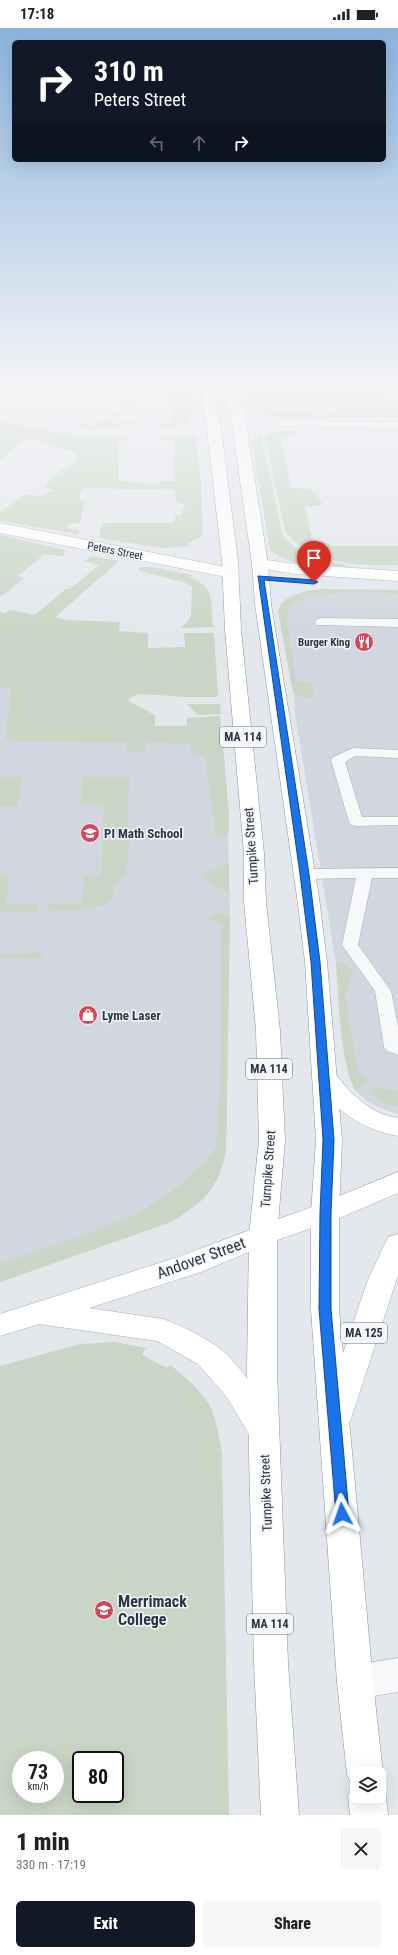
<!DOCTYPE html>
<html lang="en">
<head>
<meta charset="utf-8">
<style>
  :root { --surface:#fff; --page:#f6f6f6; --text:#202124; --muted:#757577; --accent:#111827 }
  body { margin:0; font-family:"Roboto Condensed",sans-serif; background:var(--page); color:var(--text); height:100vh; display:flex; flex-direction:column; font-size:15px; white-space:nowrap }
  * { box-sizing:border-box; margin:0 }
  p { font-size:13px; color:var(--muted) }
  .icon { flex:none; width:22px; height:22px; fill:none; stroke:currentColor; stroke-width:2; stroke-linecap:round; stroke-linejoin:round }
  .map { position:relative; height:1787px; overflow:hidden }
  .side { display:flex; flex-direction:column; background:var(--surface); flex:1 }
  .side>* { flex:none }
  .top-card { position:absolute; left:12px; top:12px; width:374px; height:122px; border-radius:6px; box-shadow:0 4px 16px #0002; background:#111827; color:#fff; overflow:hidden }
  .fabs { position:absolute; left:350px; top:1739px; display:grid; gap:8px }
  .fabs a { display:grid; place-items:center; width:36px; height:36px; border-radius:6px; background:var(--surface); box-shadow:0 4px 16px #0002; font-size:20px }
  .speed { position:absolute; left:12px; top:1723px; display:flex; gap:8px; font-size:20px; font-weight:700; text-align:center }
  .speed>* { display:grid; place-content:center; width:52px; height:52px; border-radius:50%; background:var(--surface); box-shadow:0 4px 16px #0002; line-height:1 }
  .speed small { font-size:10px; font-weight:400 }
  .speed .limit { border:2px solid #111; border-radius:6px; background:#fff; color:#111 }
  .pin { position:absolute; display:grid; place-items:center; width:34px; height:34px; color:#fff; margin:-41px -17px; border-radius:50% 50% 50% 0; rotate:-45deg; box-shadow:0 0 4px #0007 }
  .pin .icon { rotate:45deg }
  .me { position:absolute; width:44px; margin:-22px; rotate:356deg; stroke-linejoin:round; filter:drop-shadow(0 0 3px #0008) }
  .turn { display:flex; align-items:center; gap:14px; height:84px; padding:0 16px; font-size:18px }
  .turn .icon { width:52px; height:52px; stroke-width:2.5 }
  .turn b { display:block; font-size:28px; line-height:34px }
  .lanes { display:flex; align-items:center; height:38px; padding:0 16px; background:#0003; justify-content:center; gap:20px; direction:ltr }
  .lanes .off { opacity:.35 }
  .round { display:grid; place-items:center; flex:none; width:42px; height:42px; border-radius:6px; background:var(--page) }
  .overview { display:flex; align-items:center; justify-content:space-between; height:68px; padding:0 16px }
  h1 { font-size:24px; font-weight:800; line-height:30px }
  .cta { display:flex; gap:8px; margin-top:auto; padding:8px 16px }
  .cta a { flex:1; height:46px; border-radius:6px; background:var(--accent); color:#fff; font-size:16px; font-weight:800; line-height:46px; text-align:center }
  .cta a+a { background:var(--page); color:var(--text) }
  .status { display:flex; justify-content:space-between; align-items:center; height:28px; padding:0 20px; background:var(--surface); direction:ltr }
  .status svg { height:11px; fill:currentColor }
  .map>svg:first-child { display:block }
  .built { fill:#d2d6de }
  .green { fill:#c9d6c5; fill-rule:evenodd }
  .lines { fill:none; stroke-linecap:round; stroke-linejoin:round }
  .lane-casing { stroke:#a9aeb7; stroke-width:1 }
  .street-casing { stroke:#a9aeb7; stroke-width:1 }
  .secondary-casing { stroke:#a9aeb7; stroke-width:1 }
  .primary-casing { stroke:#a3abb8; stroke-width:1 }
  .highway-casing { stroke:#8b94a3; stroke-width:1 }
  .lane { fill:#f7f8fa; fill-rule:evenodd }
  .street { fill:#f7f8fa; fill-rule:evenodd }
  .secondary { fill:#fff; fill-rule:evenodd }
  .primary { fill:#fff; fill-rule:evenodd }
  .highway { fill:#fff; fill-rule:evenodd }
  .route { fill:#1a73e8; stroke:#114b97 }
  .labels { text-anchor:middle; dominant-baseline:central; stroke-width:3; stroke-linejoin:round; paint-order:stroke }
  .far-street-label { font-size:11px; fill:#2b3445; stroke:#f4f6f9 }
  .far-poi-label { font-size:11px; font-weight:bold; fill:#2b3445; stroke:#f4f6f9; text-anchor:end }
  .shield { fill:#f4f6f9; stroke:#676e7b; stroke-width:1 }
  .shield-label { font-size:12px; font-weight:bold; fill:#2b3445 }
  .poi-label { font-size:13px; font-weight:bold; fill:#2b3445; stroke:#f4f6f9; text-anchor:start }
  .street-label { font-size:13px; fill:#2b3445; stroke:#f4f6f9 }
  .near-street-label { font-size:16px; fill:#2b3445; stroke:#f4f6f9 }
  .near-poi-label { font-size:16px; font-weight:bold; fill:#2b3445; stroke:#f4f6f9; text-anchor:start }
</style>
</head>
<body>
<div class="status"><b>17:18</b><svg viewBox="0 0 49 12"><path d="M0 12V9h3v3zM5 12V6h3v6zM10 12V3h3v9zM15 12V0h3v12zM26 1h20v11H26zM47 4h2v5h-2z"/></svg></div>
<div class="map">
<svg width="398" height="1787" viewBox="0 0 398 1787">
  <rect width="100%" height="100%" fill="#e4e7ec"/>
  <g class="built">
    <path d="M321,561l77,1v524l-20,-7 -12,-7 -11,-10 -7,-15 -12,-112 -41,-250 -1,-20 -16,-82 2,-6 5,-5 22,-9z"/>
    <path d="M0,659h11l-5,47 185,3 33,16 5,74 -1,7 2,81 -4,236 -4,16 -5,13 -12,18 -18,14 -16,10 -171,60z"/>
  </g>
  <g class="green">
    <path d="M120,354h11l-1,3 -27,8 -15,-3c11,-6 21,-1 32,-8z"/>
    <path d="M170,354h21l2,29v4l-4,5 3,1 -16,6 -19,1 1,-3 13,-1z"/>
    <path d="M247,354h132l3,16c-45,14 -84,11 -130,9z"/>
    <path d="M132,368l2,1v14l-15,1v8l15,1 -1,3 -5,3 -8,-5 -3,-5 -5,-2 19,-11 -11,-4z"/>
    <path d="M382,372l16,1v16l-77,1c3,-8 50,-15 61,-18z"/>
    <path d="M263,381l56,2 2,1 -6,4 1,2h-39l-15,-1z"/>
    <path d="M110,388l3,2 2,4 9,6c-10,2 -37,4 -46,-3l2,-1 13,2z"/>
    <path d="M0,393l80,16h47v3l-8,1v40h13l3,2 23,1 3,-3h14l-2,-41h-14l-2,-2 38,-3 6,47 2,53 -16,9 3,2 -28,2 -63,-10 2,-13 5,-2h67l2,-2v-6h8l-1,-5 4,-4 -10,-5 -1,-11 -89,-2 -4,2 -3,10 6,1 -5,22 -11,1 -3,4 14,3 -2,3 -78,-13v-9l25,-17 17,1 12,-6 -10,-3 16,-16 18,-10 -2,-8 -42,-14 -11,2 -21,18h-2z"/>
    <path d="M290,402l6,3v4l-15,1 10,50c15,0 26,0 31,17l-17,2 8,36h13l6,3h66v19c-14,0 -30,1 -44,-1 -22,-2 -57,-14 -69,-33l-20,-97z"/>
    <path d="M261,407l22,101c15,19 46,24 68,31 -28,-1 -57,2 -81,-17l-18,-108 2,-3z"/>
    <path d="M0,507l65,15 -1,6 -19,-2 -28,22 7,2 -24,19z"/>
    <path d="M92,528l27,5 -64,56 11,3 54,2 -1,9 29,2v15l37,-1 -1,-14h30l4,62 -3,2h-31l-45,-3 -8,3 -3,4 27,14v11h32v-8l33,-2 9,98 -1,20 -12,3 -11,-81 -14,-2v-9l-45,-4 -1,11 -19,1 1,-11 -122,-1 6,-53 -11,-1v-75l5,1 5,-3 25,5 31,-26h4l29,-24 -15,-4z"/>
    <path d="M141,539h11l40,8 -2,3c27,9 20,26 23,49l-32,1 8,-8 2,-5 1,-28 -9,-5 -43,-11 -2,-2z"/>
    <path d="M321,561l77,1v4c-24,0 -90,-6 -107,13 -4,4 -4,9 -4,14l9,61 16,1 3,13 -7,2 -14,-5 -2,-5 -14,-77c6,-17 27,-20 43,-22z"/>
    <path d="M187,676h33l1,10 -23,1z"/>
    <path d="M0,749h22l-4,29 -18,1z"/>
    <path d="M82,749h47l-1,56h-26l2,-28h-23z"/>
    <path d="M129,812c-1,14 1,37 -13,43 -2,5 -2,11 -4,16 -5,12 -52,11 -64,12v-7l34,-1 2,-28h17l1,-34z"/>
    <path d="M229,835v29l-26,-13v-4z"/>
    <path d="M0,847h9l-3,29h32l-1,7 -37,1z"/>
    <path d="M219,885l11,2 -4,236c-7,36 -24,52 -55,71l-171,60v-18l99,-34 37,-16 38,-24 30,-27 12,-16 5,-84v-141l-9,-1 -2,-2 1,-3z"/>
    <path d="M43,924v6l-43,1v-5z"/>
    <path d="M341,934l6,3 7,6 -6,13 -2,12 3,28 9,46 10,12 -13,8c-16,-33 -16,-90 -19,-127z"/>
    <path d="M374,1059l24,4v16c-12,-3 -22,-6 -28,-17z"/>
    <path d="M115,1314l31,6 -4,7 25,13 3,-3c12,9 27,22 36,35 10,13 13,38 16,53l7,362h-229v-449l80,-22zM21,1732h34v34h-34zM81,1732h34v34h-34z"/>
  </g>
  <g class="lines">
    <g class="lane-casing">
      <g id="lane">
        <path d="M282,393l116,1v6l-119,-2 -2,-2z"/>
        <path d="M321,590l77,1v8l-81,-2 -2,-3 2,-3z"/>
        <path d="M353,720l45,2v8l-43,-2 -10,6 17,55h36v8l-42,1 -5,-1 -2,-3 -18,-62 2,-3z"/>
        <path d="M398,840v10h-26l-14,67 33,46 7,35v29l-11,-4 -3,-4 -9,-56 -33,-46 14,-67 -51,1 -5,-2 -3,-3 3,-3 5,-2z"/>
      </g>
    </g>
    <g class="street-casing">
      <path id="street" d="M398,1630v34l-43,7 -12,-5 -6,-12 6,-12 12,-5z"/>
    </g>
    <g class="secondary-casing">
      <g id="secondary">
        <path d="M0,495l231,45 6,2 2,3 -2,3 -6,2 -231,-45z"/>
        <path d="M260,531l35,5 103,7v10l-103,-7 -41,-7 -2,-3 2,-3z"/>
        <path d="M263,1197l10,3 4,7 -4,7 -72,30 -112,36 74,11c17,6 41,18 55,28 24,18 49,59 61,85l-4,9 -11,4 -11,-4 -27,-45 -28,-32 -41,-23 -118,-17 -39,12v-22l181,-58z"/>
      </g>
    </g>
    <g class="primary-casing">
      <g id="primary">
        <path d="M324,1040c11,3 15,11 23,20 14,15 30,27 51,30v18c-38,-7 -66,-27 -86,-60l3,-6z"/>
        <path d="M398,1144v21l-63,27 -72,25 -10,-3 -4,-7 4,-7 62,-22z"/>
        <path d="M398,1206v41l-46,141 -4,9 -11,4 -11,-4 -4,-9 45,-134 21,-45z"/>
      </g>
    </g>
    <g class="highway-casing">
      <g id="highway">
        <path d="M200,354h12l8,40 18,138 3,70 23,224 2,48 14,128 5,110 -8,95v135l11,293 11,152h-38l-7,-152 -7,-293 2,-135 10,-95 -3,-110 -12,-128v-48l-19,-224 -3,-70 -16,-138z"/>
        <path d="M224,354h12v10l8,19 24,153 3,40 48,293 8,65 15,178 -3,73v96l34,373 10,92 -3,9 6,13 2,19h-38l-2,-19 4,-9 -5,-13 -10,-92 -26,-373v-96l5,-73 -11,-178 -8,-65 -42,-293 -3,-40 -22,-153 -6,-19zM357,1746h22v22h-22z"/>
      </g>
    </g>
    <use href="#lane" class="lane"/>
    <use href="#street" class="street"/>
    <use href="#secondary" class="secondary"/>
    <use href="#primary" class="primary"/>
    <use href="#highway" class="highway"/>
  </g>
  <linearGradient id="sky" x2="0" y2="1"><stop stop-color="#8bb4dd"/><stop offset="0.59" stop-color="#f3f4f6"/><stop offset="1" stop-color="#f3f4f6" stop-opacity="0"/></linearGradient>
  <rect width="398" height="604" fill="url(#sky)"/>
  <path class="route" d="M258,548l56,4 4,2 -4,2 -50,-4 45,294 11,88 14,178 -3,73v96l18,205 -2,5 -5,1 -5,-1 -1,-5 -17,-205 1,-96 3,-73 -12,-178 -11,-88z"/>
  <defs>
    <g id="restaurant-disc" transform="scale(1)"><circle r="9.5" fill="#d1495b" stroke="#f4f6f9"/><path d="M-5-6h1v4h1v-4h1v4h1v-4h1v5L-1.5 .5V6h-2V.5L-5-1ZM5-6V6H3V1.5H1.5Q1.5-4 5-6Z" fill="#fff"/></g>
    <g id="school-disc" transform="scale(1)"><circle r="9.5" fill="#d1495b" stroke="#f4f6f9"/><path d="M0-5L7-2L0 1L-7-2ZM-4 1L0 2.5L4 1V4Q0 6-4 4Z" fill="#fff"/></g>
    <g id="shop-disc" transform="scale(1)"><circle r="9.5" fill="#d1495b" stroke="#f4f6f9"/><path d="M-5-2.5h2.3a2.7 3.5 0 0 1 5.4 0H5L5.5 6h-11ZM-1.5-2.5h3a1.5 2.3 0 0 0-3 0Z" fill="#fff"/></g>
    <g id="university-disc" transform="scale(1)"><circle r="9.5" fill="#d1495b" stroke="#f4f6f9"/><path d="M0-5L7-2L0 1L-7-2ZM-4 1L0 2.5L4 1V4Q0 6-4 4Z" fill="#fff"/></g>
  </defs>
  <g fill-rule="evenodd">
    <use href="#restaurant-disc" x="364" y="614"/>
    <use href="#school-disc" x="90" y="805"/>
    <use href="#shop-disc" x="88" y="987"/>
    <use href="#university-disc" x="104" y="1582"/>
  </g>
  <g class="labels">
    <g class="far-street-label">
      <text transform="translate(115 523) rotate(11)">Peters Street</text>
    </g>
    <g class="far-poi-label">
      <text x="350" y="614">Burger King</text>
    </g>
    <g class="shield">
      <rect x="220" y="699" width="46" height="20" rx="3"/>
      <rect x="246" y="1031" width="46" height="20" rx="3"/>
      <rect x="341" y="1295" width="46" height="20" rx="3"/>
      <rect x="247" y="1586" width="46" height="20" rx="3"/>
    </g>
    <g class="shield-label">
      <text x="243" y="709">MA 114</text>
      <text x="269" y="1041">MA 114</text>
      <text x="364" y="1305">MA 125</text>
      <text x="270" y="1596">MA 114</text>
    </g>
    <g class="poi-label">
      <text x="104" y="805">PI Math School</text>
      <text x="102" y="987">Lyme Laser</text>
    </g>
    <g class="street-label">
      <text transform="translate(251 818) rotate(-94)">Turnpike Street</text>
      <text transform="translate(268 1141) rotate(-86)">Turnpike Street</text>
      <text transform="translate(266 1465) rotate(-92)">Turnpike Street</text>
    </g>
    <g class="near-street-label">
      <text transform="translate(201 1230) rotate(-20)">Andover Street</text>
    </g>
    <g class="near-poi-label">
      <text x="118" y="1573">Merrimack<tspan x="118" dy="18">College</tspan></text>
    </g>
  </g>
</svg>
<div class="fabs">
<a><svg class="icon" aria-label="layers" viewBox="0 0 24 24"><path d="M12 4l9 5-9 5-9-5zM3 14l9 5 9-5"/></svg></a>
</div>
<div class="speed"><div>73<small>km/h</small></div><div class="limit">80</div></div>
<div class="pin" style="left:314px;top:554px;background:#d93025"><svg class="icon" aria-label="arrive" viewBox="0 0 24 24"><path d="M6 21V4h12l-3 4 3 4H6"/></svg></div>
<svg class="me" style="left:342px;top:1486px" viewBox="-20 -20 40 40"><path d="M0-17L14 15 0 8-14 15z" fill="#1a73e8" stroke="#fff" stroke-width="4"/></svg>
<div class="top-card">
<div class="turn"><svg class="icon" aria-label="right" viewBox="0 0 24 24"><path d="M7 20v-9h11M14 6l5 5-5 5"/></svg><div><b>310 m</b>Peters Street</div></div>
<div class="lanes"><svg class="icon off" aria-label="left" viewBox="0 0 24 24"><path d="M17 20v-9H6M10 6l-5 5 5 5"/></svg><svg class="icon off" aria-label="ahead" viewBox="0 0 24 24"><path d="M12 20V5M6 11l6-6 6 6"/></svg><svg class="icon" aria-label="right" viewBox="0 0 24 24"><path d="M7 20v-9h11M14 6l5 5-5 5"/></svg></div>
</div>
</div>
<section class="side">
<div class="overview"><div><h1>1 min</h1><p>330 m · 17:19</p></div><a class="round"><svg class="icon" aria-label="close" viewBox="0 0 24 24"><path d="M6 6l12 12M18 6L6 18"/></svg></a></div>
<div class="cta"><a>Exit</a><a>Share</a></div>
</section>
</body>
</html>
